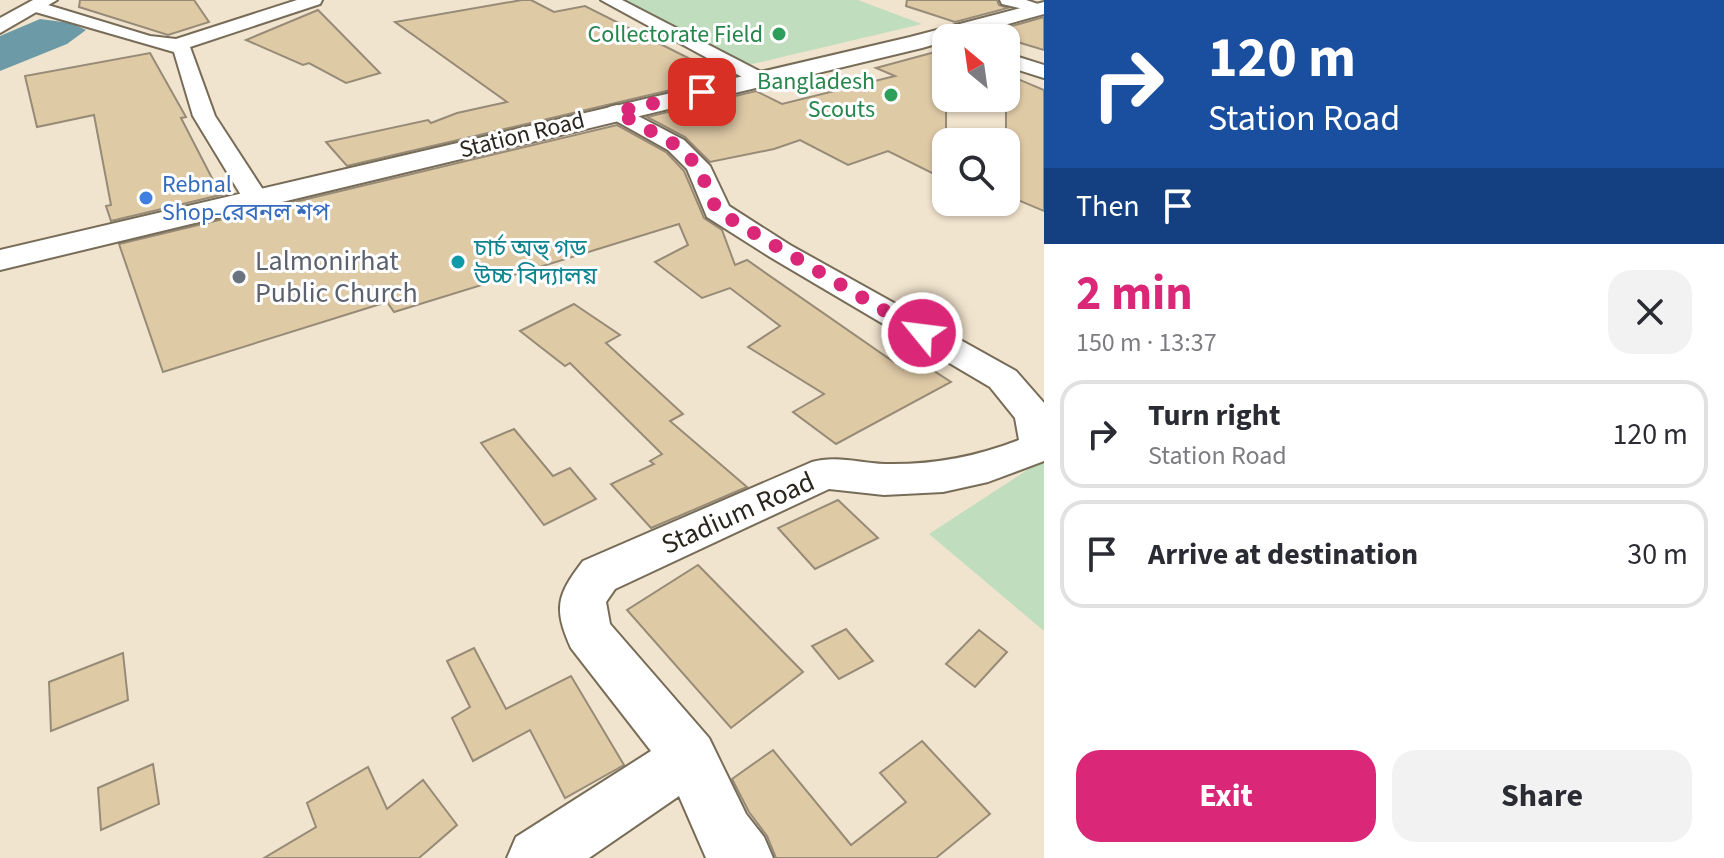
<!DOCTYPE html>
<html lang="en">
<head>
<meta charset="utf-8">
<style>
  :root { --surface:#fff; --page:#f2f2f3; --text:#2b2b33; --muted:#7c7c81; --line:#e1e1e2; --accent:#db2777 }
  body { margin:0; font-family:"Source Sans 3","Noto Sans Bengali",sans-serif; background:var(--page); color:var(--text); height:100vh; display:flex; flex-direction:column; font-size:30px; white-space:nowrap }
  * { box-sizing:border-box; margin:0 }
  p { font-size:26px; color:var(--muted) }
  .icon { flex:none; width:44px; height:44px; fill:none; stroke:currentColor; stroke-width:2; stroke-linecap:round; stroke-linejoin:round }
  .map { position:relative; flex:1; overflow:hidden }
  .drawer { display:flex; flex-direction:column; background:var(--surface); width:680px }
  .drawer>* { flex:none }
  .hud { background:#1a4fa0; color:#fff; overflow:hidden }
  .needle { width:52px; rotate:331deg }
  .buttons { position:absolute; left:932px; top:24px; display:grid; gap:16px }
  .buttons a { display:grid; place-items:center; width:88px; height:88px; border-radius:16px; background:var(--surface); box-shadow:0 2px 6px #0004; font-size:40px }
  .pin { position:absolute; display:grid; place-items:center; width:68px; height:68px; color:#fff; margin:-34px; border-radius:16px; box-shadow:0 4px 12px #0006 }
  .me { position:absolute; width:88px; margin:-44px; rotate:299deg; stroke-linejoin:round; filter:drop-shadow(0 0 6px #0008) }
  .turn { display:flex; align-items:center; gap:28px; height:168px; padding:0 32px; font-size:36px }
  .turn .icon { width:104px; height:104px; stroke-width:2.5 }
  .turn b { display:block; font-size:56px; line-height:68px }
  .then { display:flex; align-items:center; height:76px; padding:0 32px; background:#0003; gap:16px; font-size:30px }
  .round { display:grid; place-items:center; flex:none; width:84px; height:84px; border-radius:24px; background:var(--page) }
  .headline { display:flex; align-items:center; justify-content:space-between; height:136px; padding:0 32px }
  h1 { font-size:48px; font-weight:700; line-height:60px; color:var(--accent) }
  .button { display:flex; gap:16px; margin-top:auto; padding:16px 32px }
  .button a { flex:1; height:92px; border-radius:24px; background:var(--accent); color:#fff; font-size:32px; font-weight:700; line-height:92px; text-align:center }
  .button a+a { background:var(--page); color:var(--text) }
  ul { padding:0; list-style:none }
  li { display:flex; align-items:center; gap:24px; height:108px; margin:0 16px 12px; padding:0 16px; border:4px solid var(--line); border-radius:24px }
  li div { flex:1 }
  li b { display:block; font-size:30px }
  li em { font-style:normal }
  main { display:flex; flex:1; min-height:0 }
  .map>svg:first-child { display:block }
  .green { fill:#c0ddbd }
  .water { fill:#6c9ba7 }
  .building { fill:#dfcaa6; stroke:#978b77; stroke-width:2 }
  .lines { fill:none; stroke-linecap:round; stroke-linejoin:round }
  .minor-casing { stroke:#776c58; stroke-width:4 }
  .major-casing { stroke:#776c58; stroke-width:4 }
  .minor { fill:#fff; fill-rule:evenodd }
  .major { fill:#fff; fill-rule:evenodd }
  .route { stroke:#db2777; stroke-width:14; stroke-dasharray:0 25.2 }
  .leisure-dot { fill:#2e9e5b; stroke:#fff; stroke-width:3 }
  .shop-dot { fill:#3f7fe0; stroke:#fff; stroke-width:3 }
  .culture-dot { fill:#0f9aa8; stroke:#fff; stroke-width:3 }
  .worship-dot { fill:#6b7280; stroke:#fff; stroke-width:3 }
  .labels { text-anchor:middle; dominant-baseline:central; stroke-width:6; stroke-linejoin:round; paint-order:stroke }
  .far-leisure-label { font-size:24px; fill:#27864d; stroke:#fff; text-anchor:end }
  .far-street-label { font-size:24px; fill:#2a251d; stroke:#fff }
  .far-shop-label { font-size:24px; fill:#366cbe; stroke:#fff; text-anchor:start }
  .far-culture-label { font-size:24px; fill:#0d838f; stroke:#fff; text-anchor:start }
  .worship-label { font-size:28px; fill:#5b616d; stroke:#fff; text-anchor:start }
  .street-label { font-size:28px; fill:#2a251d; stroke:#fff }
</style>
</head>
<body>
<main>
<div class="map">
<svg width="1044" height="858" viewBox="0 0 1044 858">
  <rect width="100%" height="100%" fill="#f1e4ce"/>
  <g class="green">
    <path d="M617,0h241l64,24 -178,42z"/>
    <path d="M1044,459v172l-115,-97z"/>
  </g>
  <path class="water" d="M40,19l31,4 15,7 -19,14 -67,27v-35z"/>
  <g class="building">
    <path d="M80,0h114l15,22 -41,13 -89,-28z"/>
    <path d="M522,0h9l23,12 31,-6 141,71 -379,89 -21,-24 102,-22 3,3 26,-10 50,-11 -112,-80z"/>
    <path d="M907,0h90l2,5 9,3 -53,14 -49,-16z"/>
    <path d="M318,10l62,63 -34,10 -37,-20 -6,2 -57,-25z"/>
    <path d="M1044,17v33l-57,-17z"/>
    <path d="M946,49v131l-58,-29 -40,14 -48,-25 -26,9 -64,13 -25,-25 -38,-20 109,-26 26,13 113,-28 -19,-8z"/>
    <path d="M150,53l36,64 -5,1 33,64 8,-2 7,13 -118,28 -5,-15 5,-1 -17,-90 -57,12 -12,-51z"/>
    <path d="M1006,74l38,16v121l-38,-16z"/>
    <path d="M617,125l49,27 18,19 20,47 18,12 13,35 12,-5 157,109 16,-7 31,20 -115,62 -43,-32 31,-18 -76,-47 32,-21 -50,-38 -28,10 -47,-36 33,-17 -9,-21 -285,88 -7,-10 -224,70 -44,-128z"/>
    <path d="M574,304l46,31 -14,8 77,71 -13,7 77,66 -96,41 -40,-44 43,-20 -4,-3 12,-7 -92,-91 -5,3 -45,-35z"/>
    <path d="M514,429l39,47 17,-8 26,31 -52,26 -63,-82z"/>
    <path d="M838,500l40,38 -63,31 -37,-41z"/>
    <path d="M698,565l105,107 -72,56 -104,-118z"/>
    <path d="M846,629l27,32 -34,18 -27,-33z"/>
    <path d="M979,630l28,22 -32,35 -29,-23z"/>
    <path d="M474,648l32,61 65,-33 53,89 -59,33 -35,-68 -57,31 -21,-43 18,-11 -23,-46z"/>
    <path d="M123,653l5,47 -77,31 -2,-49z"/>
    <path d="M922,741l68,73 -54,44h-160l-9,-22 -18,-24 -17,-33 41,-29 78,95 55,-43 -26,-29z"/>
    <path d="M153,764l6,40 -58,26 -3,-42z"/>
    <path d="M368,767l19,42 36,-29 34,45 -38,33h-155l52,-31 -9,-24z"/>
  </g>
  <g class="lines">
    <g class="minor-casing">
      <g id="minor">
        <path d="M297,0h25l-2,4 -130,43 25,69 54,83 -4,6h-18l-54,-89 -19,-64 -142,-41 -3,-4 9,-5 112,34 26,3z"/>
        <path d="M601,0h21l145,75 3,4 -10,6 -7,-2z"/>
        <path d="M1000,0h26l18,6v8l-42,-10z"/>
        <path d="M1006,53l38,12v13l-38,-12z"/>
        <path d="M617,105l67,35 26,26 19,40 61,39 226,126 28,32v58l-56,21 -45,10 -59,3 -55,-6 -214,100 -9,13 4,22 99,114 37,76 18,23 9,21h-67l-27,-62 -90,62h-82l9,-21 135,-86 -80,-103c-18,-40 -14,-53 12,-87l229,-99c23,-7 49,1 73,2 48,1 90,-7 134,-24l-4,-22 -25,-31 -220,-130 -63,-40 -20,-48 -19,-19 -59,-33 -3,-5 3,-5z"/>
      </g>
    </g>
    <g class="major-casing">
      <g id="major">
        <path d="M33,0h24l-57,33v-15z"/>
        <path d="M1044,2v12l-87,24h-11v3l-24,7 -922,222v-20l910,-213z"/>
      </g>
    </g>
    <use href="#minor" class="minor"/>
    <use href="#major" class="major"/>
  </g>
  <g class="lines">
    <path class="route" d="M702,92l-85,20 59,33 22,21 19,45 205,122"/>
  </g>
  <g class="leisure-dot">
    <circle cx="779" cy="34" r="8"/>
    <circle cx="891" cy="95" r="8"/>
  </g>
  <circle class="shop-dot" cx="146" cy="198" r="8"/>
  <circle class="culture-dot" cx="458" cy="262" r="8"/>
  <circle class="worship-dot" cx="239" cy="277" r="8"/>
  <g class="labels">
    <g class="far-leisure-label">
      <text x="763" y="34">Collectorate Field</text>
      <text x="875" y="81">Bangladesh<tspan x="875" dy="28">Scouts</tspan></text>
    </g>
    <g class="far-street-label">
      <text transform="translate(522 135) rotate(-14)">Station Road</text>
    </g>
    <g class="far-shop-label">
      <text x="162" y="184">Rebnal<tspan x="162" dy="28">Shop-রেবনল শপ</tspan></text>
    </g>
    <g class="far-culture-label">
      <text x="474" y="248">চার্চ অভ্ গড<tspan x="474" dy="28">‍উচ্চ বিদ্যালয়</tspan></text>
    </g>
    <g class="worship-label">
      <text x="255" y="261">Lalmonirhat<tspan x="255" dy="32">Public Church</tspan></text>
    </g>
    <g class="street-label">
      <text transform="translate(738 513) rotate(-24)">Stadium Road</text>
    </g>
  </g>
</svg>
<div class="buttons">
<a><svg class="needle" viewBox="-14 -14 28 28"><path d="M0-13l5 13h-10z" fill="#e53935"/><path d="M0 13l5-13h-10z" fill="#7c7c81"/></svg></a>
<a><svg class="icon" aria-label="search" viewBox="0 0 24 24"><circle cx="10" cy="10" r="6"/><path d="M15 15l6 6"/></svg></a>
</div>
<div class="pin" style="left:702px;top:92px;background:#d93025"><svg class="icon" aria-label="arrive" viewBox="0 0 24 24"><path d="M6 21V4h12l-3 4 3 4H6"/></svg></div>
<svg class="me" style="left:922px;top:333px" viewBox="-20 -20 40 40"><circle r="17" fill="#db2777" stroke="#fff" stroke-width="3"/><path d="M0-11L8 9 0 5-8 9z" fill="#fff"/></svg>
</div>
<section class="drawer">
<div class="hud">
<div class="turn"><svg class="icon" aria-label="right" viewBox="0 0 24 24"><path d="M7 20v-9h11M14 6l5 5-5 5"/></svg><div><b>120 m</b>Station Road</div></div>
<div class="then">Then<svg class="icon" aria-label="arrive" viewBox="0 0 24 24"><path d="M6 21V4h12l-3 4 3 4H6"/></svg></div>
</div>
<div class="headline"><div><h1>2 min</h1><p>150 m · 13:37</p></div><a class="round"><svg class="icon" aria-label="close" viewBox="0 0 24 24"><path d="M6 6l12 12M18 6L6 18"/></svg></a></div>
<ul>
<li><svg class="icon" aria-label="right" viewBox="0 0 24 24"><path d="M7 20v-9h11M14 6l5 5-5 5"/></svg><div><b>Turn right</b><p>Station Road</p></div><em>120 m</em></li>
<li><svg class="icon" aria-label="arrive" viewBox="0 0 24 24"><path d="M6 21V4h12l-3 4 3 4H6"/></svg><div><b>Arrive at destination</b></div><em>30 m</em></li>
</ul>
<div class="button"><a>Exit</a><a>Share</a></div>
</section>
</main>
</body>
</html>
